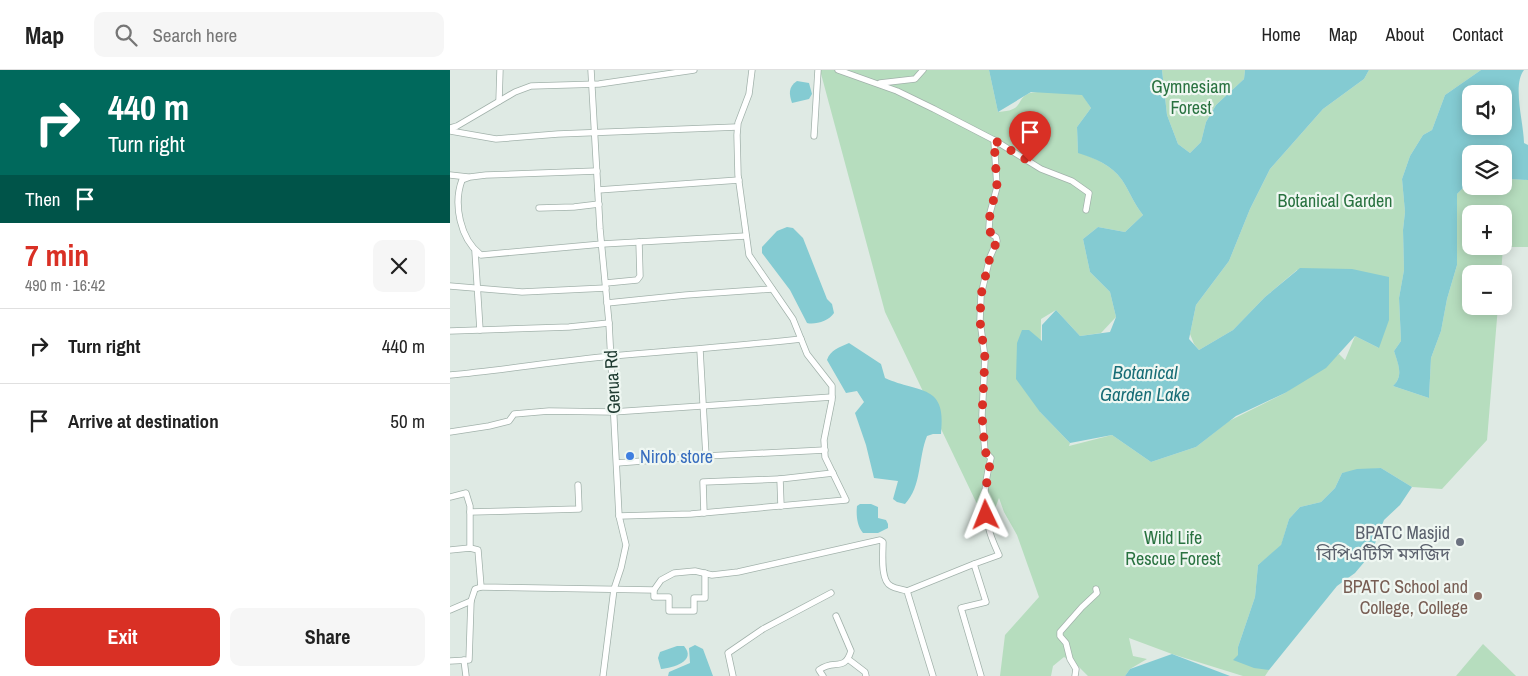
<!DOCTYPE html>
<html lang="en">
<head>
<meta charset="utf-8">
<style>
  :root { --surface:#fff; --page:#f6f6f6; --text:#222; --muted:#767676; --line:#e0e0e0; --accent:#d93025 }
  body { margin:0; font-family:"Archivo Narrow","Noto Sans Bengali",sans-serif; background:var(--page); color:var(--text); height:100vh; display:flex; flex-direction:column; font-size:19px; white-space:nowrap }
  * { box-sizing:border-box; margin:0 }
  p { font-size:16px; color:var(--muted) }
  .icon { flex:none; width:28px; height:28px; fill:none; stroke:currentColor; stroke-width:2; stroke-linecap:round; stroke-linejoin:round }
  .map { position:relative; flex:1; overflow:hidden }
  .side { display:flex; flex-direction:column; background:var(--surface); width:450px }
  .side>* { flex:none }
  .banner { background:#00695c; color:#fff; overflow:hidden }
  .tools { position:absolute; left:1012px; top:15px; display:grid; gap:10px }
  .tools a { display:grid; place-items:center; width:50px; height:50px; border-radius:10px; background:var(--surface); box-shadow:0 2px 12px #0003; font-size:25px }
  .pin { position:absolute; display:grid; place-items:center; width:42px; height:42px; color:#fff; margin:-51px -21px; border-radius:50% 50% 50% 0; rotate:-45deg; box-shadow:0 0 5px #0007 }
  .pin .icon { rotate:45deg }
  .me { position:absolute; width:55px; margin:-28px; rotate:358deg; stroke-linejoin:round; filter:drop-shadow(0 0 4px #0008) }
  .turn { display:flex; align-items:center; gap:18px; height:105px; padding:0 25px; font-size:22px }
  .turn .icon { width:65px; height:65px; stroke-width:2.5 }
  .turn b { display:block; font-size:35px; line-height:42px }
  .then { display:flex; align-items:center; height:48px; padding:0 25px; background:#0003; gap:10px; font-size:19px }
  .round { display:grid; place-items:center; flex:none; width:52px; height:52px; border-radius:10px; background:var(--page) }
  .head { display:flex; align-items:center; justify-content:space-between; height:85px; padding:0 25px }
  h1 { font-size:30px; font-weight:800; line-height:38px; color:var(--accent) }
  .button { display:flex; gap:10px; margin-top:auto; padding:10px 25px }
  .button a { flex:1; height:58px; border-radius:10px; background:var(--accent); color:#fff; font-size:20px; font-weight:800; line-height:58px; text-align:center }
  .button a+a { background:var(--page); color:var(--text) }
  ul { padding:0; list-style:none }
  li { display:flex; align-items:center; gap:15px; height:75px; padding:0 25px; border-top:1px solid var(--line) }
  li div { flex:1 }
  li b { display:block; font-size:19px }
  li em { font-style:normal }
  header { display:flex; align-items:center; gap:30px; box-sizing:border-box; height:70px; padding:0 25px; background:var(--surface); border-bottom:1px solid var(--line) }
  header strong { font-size:24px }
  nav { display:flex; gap:28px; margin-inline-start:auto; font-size:18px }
  .search { width:350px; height:45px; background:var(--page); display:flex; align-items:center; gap:12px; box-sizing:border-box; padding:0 18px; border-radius:10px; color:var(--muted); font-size:19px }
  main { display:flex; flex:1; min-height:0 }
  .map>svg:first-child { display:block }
  .green { fill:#b6ddbe; fill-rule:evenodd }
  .water { fill:#84cbd2; fill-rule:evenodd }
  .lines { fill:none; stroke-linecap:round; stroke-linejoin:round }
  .street-casing { stroke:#a2b2ab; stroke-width:7 }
  .street { stroke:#fff; stroke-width:5.5 }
  .route { stroke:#d93025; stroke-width:9; stroke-dasharray:0 16.2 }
  .shop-dot { fill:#3f7fe0; stroke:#eff7f2; stroke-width:2 }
  .worship-dot { fill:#6b7280; stroke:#eff7f2; stroke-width:2 }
  .education-dot { fill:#8d6e63; stroke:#eff7f2; stroke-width:2 }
  .labels { text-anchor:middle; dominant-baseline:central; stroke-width:4.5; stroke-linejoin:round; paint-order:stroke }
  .park-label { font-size:18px; fill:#297240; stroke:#eff7f2 }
  .street-label { font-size:18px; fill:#1f3b31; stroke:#eff7f2 }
  .shop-label { font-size:18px; fill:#366cbe; stroke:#eff7f2; text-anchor:start }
  .worship-label { font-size:18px; fill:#5b616d; stroke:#eff7f2; text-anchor:end }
  .education-label { font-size:18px; fill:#785e54; stroke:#eff7f2; text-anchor:end }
  .water-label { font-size:19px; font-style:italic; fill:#196e77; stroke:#eff7f2 }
</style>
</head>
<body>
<header>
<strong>Map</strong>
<div class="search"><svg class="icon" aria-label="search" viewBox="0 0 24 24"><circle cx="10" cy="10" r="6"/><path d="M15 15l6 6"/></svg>Search here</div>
<nav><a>Home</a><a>Map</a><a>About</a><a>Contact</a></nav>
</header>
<main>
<section class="side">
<div class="banner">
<div class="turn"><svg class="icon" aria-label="right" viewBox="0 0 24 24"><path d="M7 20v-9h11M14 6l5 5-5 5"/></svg><div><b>440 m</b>Turn right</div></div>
<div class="then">Then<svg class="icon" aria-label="arrive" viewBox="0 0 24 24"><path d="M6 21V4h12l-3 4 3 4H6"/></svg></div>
</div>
<div class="head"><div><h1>7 min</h1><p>490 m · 16:42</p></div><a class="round"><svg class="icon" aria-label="close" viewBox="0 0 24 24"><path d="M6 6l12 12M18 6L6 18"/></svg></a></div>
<ul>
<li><svg class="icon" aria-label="right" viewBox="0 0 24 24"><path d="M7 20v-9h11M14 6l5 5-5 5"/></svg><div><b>Turn right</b></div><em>440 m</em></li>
<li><svg class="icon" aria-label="arrive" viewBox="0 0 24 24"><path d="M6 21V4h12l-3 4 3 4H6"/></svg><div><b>Arrive at destination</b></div><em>50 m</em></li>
</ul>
<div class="button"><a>Exit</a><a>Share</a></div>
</section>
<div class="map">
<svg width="1078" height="606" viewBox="0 0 1078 606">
  <rect width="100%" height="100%" fill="#dfeae4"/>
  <g class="green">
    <path d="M370,0h169l9,42c28,-1 16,-13 32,-19 9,-3 41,1 52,1l9,14 -14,19 1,25c16,6 34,13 44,28 8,12 12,24 21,35l-18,17 -27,-5 -15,12 7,33 20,20 6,25 -15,16 -21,3 -24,-26 -15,9 -1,93 30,31 -1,3 43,-11 39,27 45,-15 33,-26 56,-28 54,-39 6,6 10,-24 24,12 -82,-78 -32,27 -32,33 -34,20 -5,-6 -4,-10 6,-29 33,-44 21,-52 20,-40 53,-60 41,-30 5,-9h112l-36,25 -13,35 -9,5 -13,21 -8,23 3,33 -2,18 1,40 -5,28 2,43 -7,10c4,12 10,25 -1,35l36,12 2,-40 10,-27 6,-32 10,-34v-71l14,-14v6h33v-9l6,2 18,1v67h-25l-2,27h-30v32h27l-11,134 -45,49 -30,-2 -31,-19 -39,5 -7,15 -14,14 -21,5 -11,12 -8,27 -23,19 -3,32 -17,50v8l31,15 -4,6h-22l-71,-22 -43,-16 4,18 14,3 -17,10 -5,7h-37l-11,-11 -13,-8 -11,9 -2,10h-51l5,-41 34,-38 -22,-62 -13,-23 -5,-14 -11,29 -103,-215zM1021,144h33v32h-33z"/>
    <path d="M712,0h83l-1,9 -28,26 -10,17 -5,20 -11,11 -12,-9 -11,-29z"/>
    <path d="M1033,574l33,32h-60z"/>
  </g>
  <g class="water">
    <path d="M539,0h173l5,45 11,29 12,9 11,-11 5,-20 10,-17 28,-26 1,-9h124l-5,9 -41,30 -53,60 -20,40 -21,52 -33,44 -7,34 10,11 34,-20 32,-33 35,-29 52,1 37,8v43l-10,28 -24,-12 -29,32 -41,25 -49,23 -40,31 -45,15 -39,-27 -42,8 -30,-31 -24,-33 1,-36 5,-13h7l13,11v-16l14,-15 24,26 30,-4 6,-15 -6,-25 -20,-20 -7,-33 15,-12 27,5 18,-17c-9,-11 -13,-23 -21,-35 -10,-15 -28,-22 -44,-27l-1,-26 14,-19 -9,-13 -51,-3 -33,20z"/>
    <path d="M1031,0h43c-12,15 0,54 0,73l4,2v35l-18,-1 -6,-2v-23h-33v26l-14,14v71l-10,34 -6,32 -10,27 -2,40 -36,-12c11,-10 5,-22 1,-35l7,-10 -2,-43 5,-28 -1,-40 2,-18 -3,-33 8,-23 13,-21 9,-5 13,-35zM1021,24h33v32h-33z"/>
    <path d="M347,11l12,2 3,11 -3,5 -17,4c-3,-9 -4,-16 5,-22z"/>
    <path d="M337,157l6,1 10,10 24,61 5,5 2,9c-5,8 -19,12 -27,10l-17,-33 -28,-37v-6l15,-16z"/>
    <path d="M399,273l32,21 4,14c35,16 62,5 56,56h-8l-6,2c-9,22 -5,50 -22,68l-8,-2 -4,-3 5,-18 -24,-3 -8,-33 -11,-32 9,-11 -7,-11 -11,2 -19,-33c3,-10 13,-13 22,-17z"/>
    <path d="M931,398l31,19 -12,18 -16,15 -13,34 -16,19 -18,13 -68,84 -15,-2 -21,-8 5,-5v-8l17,-50 3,-32 23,-20 8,-26 11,-12 21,-5 14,-14 7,-15 15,-4z"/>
    <path d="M410,434h11l7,3v11l8,2 2,4v4l-10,5h-15c-6,-7 -7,-18 -6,-27z"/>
    <path d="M245,575l8,4 10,27h-45l1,-4 21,-9 -1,-15z"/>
    <path d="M227,576h7c13,15 -11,22 -23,23l-3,-11 2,-6z"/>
    <path d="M722,584l58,22h-105l5,-7z"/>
  </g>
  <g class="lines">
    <g class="street-casing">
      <g id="street">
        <path d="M141,0l9,159 9,94 10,193 7,29 -5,23 -7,21 -11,87"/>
        <path d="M388,0l59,21 37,18 60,31 47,29 31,12 17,12 -3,17"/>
        <path d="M430,13l35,-4 8,-9"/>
        <path d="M49,31l1,-31"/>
        <path d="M0,58l7,-2 58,-34 16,-6 68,-2 95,-14"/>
        <path d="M0,61l46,8 62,-5 179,-7"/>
        <path d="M364,66l4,-66"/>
        <path d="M147,101l-111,4 -16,2 -8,3c-9,24 -2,59 19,75l121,-11 144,-8"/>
        <path d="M0,105l18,2"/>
        <path d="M148,120l141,-10"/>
        <path d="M89,138l35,-1 25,-3"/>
        <path d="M25,181l5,79"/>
        <path d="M156,213l31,-3 3,-4 -1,-34"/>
        <path d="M0,216l72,6 84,-4"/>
        <path d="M157,233l79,-8 86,-6"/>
        <path d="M0,261l119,-4 40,-4"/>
        <path d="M250,280l6,106 119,-6"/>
        <path d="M0,305c54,-5 108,-14 162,-19 63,-5 126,-10 189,-17"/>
        <path d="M0,362l39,-6 20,-5 5,-7 35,-3 64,1 219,-15"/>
        <path d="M167,393l89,-7"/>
        <path d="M0,427l16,-4 4,13v42"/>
        <path d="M331,436l-1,-27 53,-6"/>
        <path d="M20,442l109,-3 -1,-24"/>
        <path d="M254,443l-1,-31 77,-3"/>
        <path d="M169,446l72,-2 155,-14 -21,-43 -1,-17 8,-40v-14l-25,-32 -14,-35 -44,-64 -11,-80 -1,-40 1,-12 11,-29 3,-24"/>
        <path d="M0,480l20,-2 8,2 3,37 173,3 7,-10 13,-7 21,-2 17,4 26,-3 142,-32 3,2c0,11 -3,39 8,44 5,3 11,3 16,5l26,85"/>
        <path d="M204,520v7h15v14h25v-13h11v-25"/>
        <path d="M457,521l67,-27"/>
        <path d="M0,540l21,-9"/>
        <path d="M398,589l17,13 1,4"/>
        <path d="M14,590l2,16"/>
        <path d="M0,591l19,-1 2,-59 4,-12 6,-2"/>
        <path d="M283,606l-5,-23 35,-24 68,-36"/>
        <path d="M373,606l-4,-6c15,-12 25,3 32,-19l-15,-35"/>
        <path d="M531,606l-20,-68 25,-6 -12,-38 25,-9c-4,-9 -8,-17 -10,-26 -7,-22 -4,-49 2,-71l-6,-6 -3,-37 3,-57 -5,-37 1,-26 9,-38 7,-16 -1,-4 -5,-3 -2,-6 1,-15 7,-26 -3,-47"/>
        <path d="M625,606l1,-7 -6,-10 -4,-16 -6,-7v-4l22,-25 15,-14 -1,-4"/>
      </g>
    </g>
    <use href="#street" class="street"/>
  </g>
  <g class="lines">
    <path class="route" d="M536,445l-1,-22 6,-35 -6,-6 -3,-37 3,-57 -5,-37 1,-26 9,-38 7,-16 -1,-3 -5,-4 -2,-6 1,-15 7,-26 -3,-47 36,22"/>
  </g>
  <circle class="shop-dot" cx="180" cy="386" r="5"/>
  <circle class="worship-dot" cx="1010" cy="472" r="5"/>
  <circle class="education-dot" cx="1028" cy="526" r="5"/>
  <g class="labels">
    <g class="park-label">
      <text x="741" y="16">Gymnesiam<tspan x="741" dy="21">Forest</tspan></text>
      <text x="885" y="130">Botanical Garden</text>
      <text x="723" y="467">Wild Life<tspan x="723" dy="21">Rescue Forest</tspan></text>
    </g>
    <g class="street-label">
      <text transform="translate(162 312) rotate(-93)">Gerua Rd</text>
    </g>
    <g class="shop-label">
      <text x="190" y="386">Nirob store</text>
    </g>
    <g class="worship-label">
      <text x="1000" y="462">BPATC Masjid<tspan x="1000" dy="21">বিপিএটিসি মসজিদ</tspan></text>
    </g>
    <g class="education-label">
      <text x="1018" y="516">BPATC School and<tspan x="1018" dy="21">College, College</tspan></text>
    </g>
    <g class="water-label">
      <text x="695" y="302">Botanical<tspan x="695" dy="22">Garden Lake</tspan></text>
    </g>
  </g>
</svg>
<div class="tools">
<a><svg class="icon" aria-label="sound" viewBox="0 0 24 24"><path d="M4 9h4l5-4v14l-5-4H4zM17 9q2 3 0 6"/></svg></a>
<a><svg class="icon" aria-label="layers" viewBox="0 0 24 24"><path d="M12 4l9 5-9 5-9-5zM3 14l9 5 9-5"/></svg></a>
<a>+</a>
<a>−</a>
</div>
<div class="pin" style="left:580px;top:92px;background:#d93025"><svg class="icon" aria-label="arrive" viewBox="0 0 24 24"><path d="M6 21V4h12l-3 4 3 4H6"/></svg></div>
<svg class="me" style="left:536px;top:445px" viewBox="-20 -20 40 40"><path d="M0-17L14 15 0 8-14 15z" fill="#d93025" stroke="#fff" stroke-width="4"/></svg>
</div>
</main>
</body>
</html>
